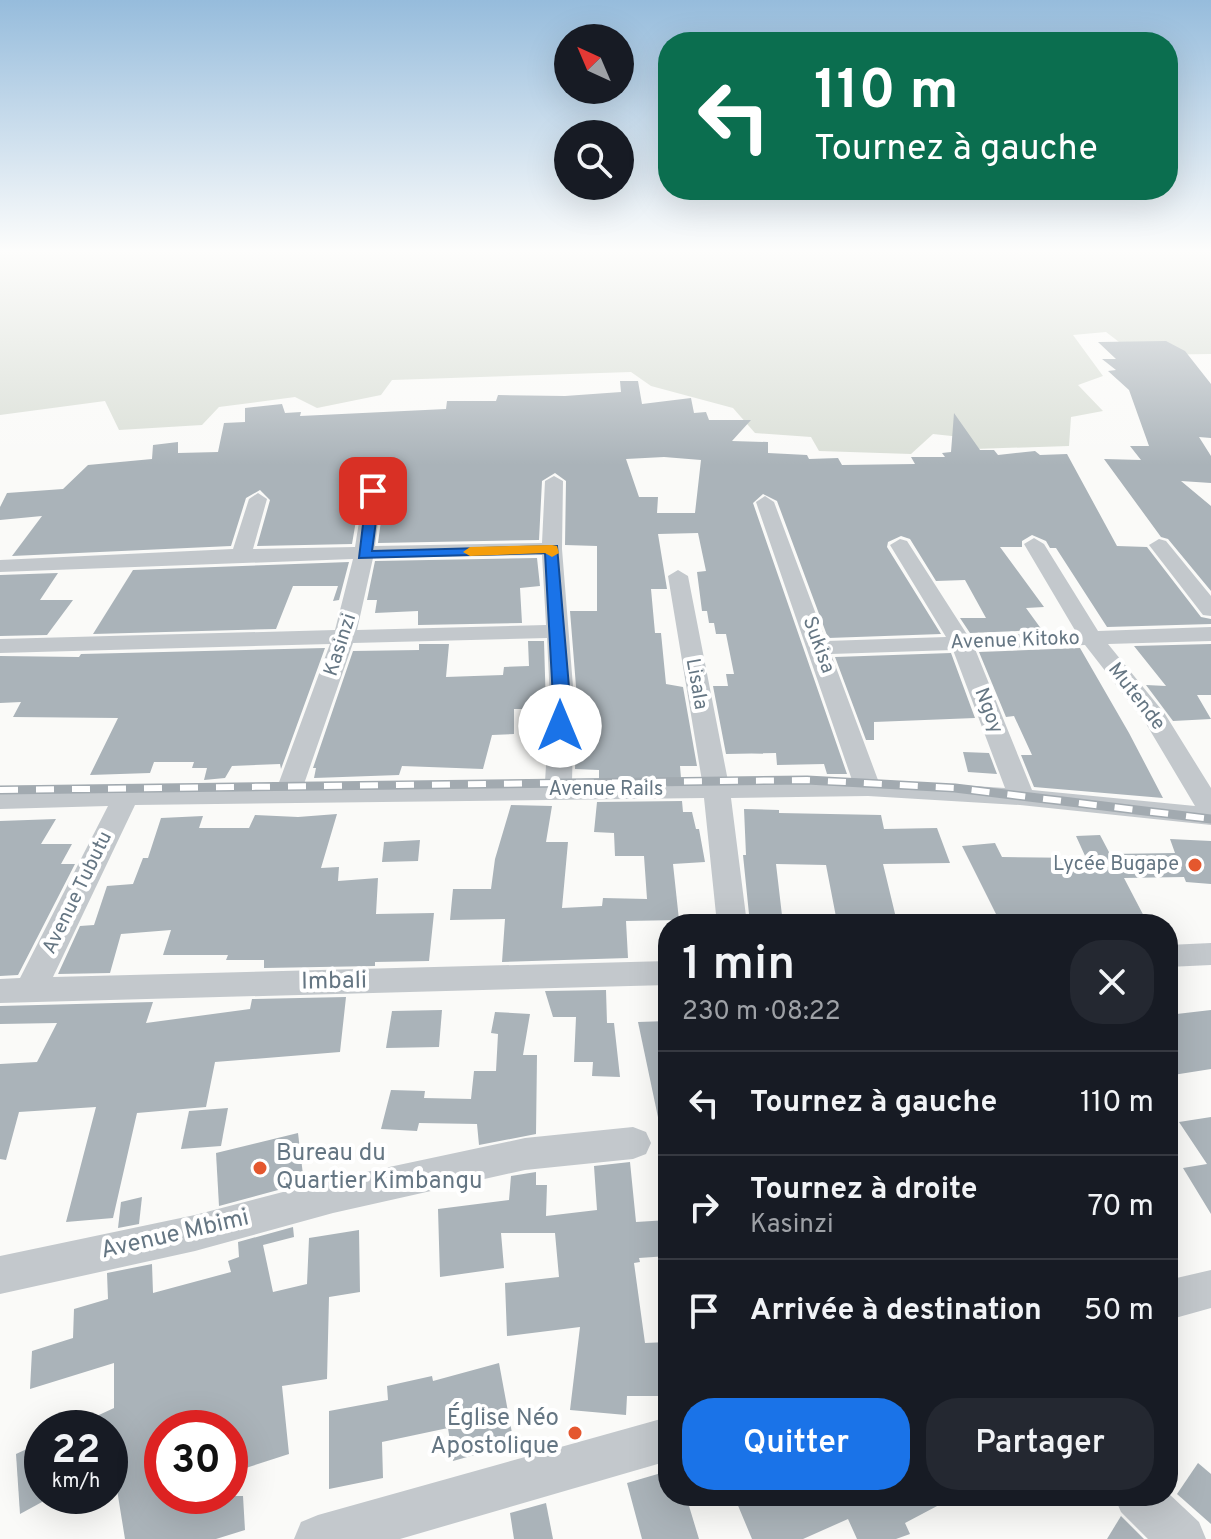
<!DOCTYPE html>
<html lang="fr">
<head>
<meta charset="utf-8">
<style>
  :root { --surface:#171b24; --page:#242831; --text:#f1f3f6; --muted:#9ea1a6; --line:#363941; --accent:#1a73e8 }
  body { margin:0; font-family:Overpass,sans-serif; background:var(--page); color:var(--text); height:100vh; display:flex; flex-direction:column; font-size:30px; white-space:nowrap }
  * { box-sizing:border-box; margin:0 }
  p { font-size:26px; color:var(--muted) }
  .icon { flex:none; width:44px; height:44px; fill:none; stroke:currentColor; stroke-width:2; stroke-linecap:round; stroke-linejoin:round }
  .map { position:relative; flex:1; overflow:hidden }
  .drawer { position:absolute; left:658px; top:914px; width:520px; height:592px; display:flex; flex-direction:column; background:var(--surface); border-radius:32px; box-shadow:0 8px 32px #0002 }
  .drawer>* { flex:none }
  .hud { position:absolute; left:658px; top:32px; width:520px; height:168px; border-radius:32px; box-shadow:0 8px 32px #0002; background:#0b6e4f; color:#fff; overflow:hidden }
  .needle { width:52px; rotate:316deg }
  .buttons { position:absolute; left:554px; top:24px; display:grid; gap:16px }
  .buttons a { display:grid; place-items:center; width:80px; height:80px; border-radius:50%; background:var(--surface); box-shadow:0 8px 32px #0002; font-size:40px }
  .speed { position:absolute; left:24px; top:1410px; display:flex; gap:16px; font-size:40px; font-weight:700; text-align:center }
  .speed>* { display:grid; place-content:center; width:104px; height:104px; border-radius:50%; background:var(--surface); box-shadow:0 8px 32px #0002; line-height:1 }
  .speed small { font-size:20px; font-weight:400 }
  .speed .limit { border:12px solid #d22; background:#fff; color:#111 }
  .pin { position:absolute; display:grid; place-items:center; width:68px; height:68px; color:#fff; margin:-34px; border-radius:16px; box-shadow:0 4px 12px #0006 }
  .me { position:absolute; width:88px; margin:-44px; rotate:0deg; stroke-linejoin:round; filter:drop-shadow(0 0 6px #0008) }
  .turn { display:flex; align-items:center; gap:28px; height:168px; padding:0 24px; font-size:36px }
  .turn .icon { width:104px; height:104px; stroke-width:2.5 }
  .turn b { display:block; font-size:56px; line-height:68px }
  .round { display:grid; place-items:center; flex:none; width:84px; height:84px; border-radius:32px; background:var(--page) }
  .overview { display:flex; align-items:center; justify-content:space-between; height:136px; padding:0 24px }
  h1 { font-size:48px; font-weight:600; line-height:60px }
  .primary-button { display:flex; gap:16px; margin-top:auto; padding:16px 24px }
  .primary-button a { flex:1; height:92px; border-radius:32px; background:var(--accent); color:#fff; font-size:32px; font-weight:600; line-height:92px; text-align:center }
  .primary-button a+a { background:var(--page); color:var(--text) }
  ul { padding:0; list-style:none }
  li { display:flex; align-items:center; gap:24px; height:104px; padding:0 24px; border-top:2px solid var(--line) }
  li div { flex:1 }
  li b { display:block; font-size:30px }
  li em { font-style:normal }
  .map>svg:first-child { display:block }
  .green { fill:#dadfd7 }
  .building { fill:#aab3b9; fill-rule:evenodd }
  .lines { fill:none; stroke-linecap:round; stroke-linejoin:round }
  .minor { fill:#c3c8cc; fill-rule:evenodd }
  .rail-casing { stroke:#a2aab0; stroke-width:9 }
  .rail { stroke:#fff; stroke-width:6; stroke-dasharray:18; stroke-linecap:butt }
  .route { fill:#1a73e8; stroke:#114b97; stroke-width:2 }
  .slow { fill:#f59e0b }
  .poi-dot { fill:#e4572e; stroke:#fff; stroke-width:3 }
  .labels { text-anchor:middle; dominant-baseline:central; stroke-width:8; stroke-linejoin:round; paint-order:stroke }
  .street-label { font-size:20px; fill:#657683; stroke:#fff }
  .poi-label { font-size:20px; fill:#657683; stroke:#fff; text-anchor:end }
  .near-street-label { font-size:24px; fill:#657683; stroke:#fff }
  .near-poi-label { font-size:24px; fill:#657683; stroke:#fff; text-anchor:start }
</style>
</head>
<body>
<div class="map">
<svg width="1211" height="1539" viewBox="0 0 1211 1539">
  <rect width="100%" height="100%" fill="#fafaf8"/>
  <path class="green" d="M0,249h1211v105l-75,1 -30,-23 -33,3 30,41 -25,9 25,26 -32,6 -2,29 -95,3 -4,-11 -37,-4 -22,20 -92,-3 -8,-14 -56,-4 -22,-25 -82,-22 -20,-14 -239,8 -11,15 -64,13 -22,-11 -76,10 -17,18 -83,5 -14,-29 -105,14z"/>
  <g class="building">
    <path d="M1166,341l19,10 26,33v54l-12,-1 12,19v27l-30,-2 30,25v85l-43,-52 -7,-2 -57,-78 37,1 -11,-14h19l-20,-56 -21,-19 8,-1 -14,-11h14l-18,-17z"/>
    <path d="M620,381h18l4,23 49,-6 3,15 12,-1 3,8h42l-19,21 36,1v11l39,2 2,4 29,-1 4,7 73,-1 -4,-7h34l-3,-4 9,-1 3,-39 26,37h14l4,5 37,-4 5,4 27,-1 50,92 30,1 54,70 10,2v5l-104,3 -51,-79h-6l-4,-7 -14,-6 -10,6v6h-22l44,60 -18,1 16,22 -72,3 -10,-15h26l-21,-38 -29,1 -26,-42 -9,-3 -13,6 -1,5 54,87 -113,4 -51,-137 -14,-7 -10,9 94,271h-20l-3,-10 -47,1 -1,-12 -50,1 -13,-68h15l-2,-12h8l-8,-40h-10l-2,-11h-5l-2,-12h-5l-5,-39 9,-1 -8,-38 -40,1 9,55h-16l4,44h6l5,51 17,3 14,79h-17l1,12 -82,1v-9l-24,-1 2,-70 -7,-88h27v-65l-32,-1 1,-64 -11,-8 -13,8 -3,59 -161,3 7,-52 -11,-8 -13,8 -9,53 -95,2 13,-46 -10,-10 -14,8 -15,48 -219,10 30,-40 -42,4v-13l7,-14 56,-4 25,-24 64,-6 1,-14 25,-3v11l40,-1 6,-29 21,-1v-14l37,-4 3,9 16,-1 -1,4 146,-7 1,-8h49l2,-6 67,1 56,-4zM664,457l37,3 -6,53h-38l1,-16h-19l-13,-38z"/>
    <path d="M537,558l3,28 -20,2 2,35 -104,2v-14l-43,2 2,-13h-10l8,-39z"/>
    <path d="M349,562l-10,38 -6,1 5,-15h-45l-17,43 -183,5 40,-64z"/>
    <path d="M58,573l-18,27h33l-26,35 -47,1v-61z"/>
    <path d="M528,641h16l2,68h-32v25l-22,1 -9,34 -81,-3 -3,9 -85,3 2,-10h-3l40,-117 66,-1v-6h30l-3,33 57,-2 1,-8 25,-1z"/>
    <path d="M1211,644v51h-14l14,24 -38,2 -27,-36 20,1 -32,-40z"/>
    <path d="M325,648l-44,121 -1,-5 -48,2 -7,12 -21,2 3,-12h-15l2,-6h-40l-4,11 -60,2 28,-57 -105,-1 8,-15 -21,1v-47l79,1 2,-3z"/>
    <path d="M1080,648l49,85 34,65 -129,-11 -13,-32h11l-18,-39 -8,1 -27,-65z"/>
    <path d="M951,653l24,65 -101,4v18h-8l-31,-83z"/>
    <path d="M963,752l26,1 8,21 -29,-2z"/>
    <path d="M682,801l1,11h9l4,17h3l6,33 -32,2 6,56 -53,1 2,37 -126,4 3,-43 -55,1 3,-31h38l4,-30 16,-54 41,1 -6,36h22l-6,66 40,-2 1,-8 44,1 -3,-43h-29l-1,-23 -20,-1 3,-30z"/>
    <path d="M744,809l35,1v3l102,2 3,14 53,-1 13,35 -67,1 14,58 -27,2 -33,-2 -11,-57 -50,-1 7,60h-33l-7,-69h3z"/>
    <path d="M337,814l-16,54 18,-1 -1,14 40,-3 -2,36 58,-1 -5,48 -54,1v4l-111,2v-8h-38l2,-5h-65l8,-25 -50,4 -11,39 -52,1 22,-48 14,-1 13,-39 26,-2 10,-26h5l13,-40 42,-2 -4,12h50l6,-13 43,2z"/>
    <path d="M56,819l-15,25h31l-11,20h14l-57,111 -18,1v-155z"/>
    <path d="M1100,835l10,19 65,-1 -5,-14 41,2v43l-25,-2 -2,-5 -60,1 24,46h-147l-39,-78 33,-3 7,14 84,1 -10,-22z"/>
    <path d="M420,840l-2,21 -36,1 2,-20z"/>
    <path d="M606,990l1,33h7l6,54 -28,-1 1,-14h-19l2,-45h-23l-8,-26z"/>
    <path d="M346,997l-6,55 -125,10 -9,45 -69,6 -24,105 -47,4 30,-115 -77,5 -13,48 -6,-1v-95l37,-2 20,-39 -57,1v-18l153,-4 -7,21 104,-14 2,-10z"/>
    <path d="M442,1010l-3,37 -53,1 6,-37z"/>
    <path d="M1211,1010v59l-38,6 -5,-8v-52z"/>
    <path d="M495,1012l35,2 -7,41h14l-1,79 -57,11 -2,-21 -58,-1 -2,8 -36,-2 10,-39 34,1 -1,7 47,1 3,-28h22l2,-37 -7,-1z"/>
    <path d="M668,1021v100l-9,1 -21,-100z"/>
    <path d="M228,1108l-7,38 -40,3 8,-38z"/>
    <path d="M1211,1117v97l-28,-46 24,-4 -28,-42z"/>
    <path d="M298,1133l6,50 -85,23 -3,-53z"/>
    <path d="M630,1162l6,60 32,-2v36l-29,2 1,4 -6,1 11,80 23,-1v54h-41l-1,19 -56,-5 10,-83 -73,9 -2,-53 54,-6 -4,-44h-54l3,35 -64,9 -2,-68 71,-9 2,-24 25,-4v13h11l-1,31 51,-6 -3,-44z"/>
    <path d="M142,1197l-3,27 -21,4 3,-26z"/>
    <path d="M293,1227l1,10 -31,8 10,47 34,-8 2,-46 50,-8 1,62 -31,5 -2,82 -45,7 7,68 -59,19v-45h-68v68h81l2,34 -29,9h-91l-12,-74 2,-37h-44l43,-20v-45l-84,26 2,-38 41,-13 1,-29 34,-10 -1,-26 45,-9 1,29 78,-21 -3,-11 11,-4 -1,-15z"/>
    <path d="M499,1363l15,81 -61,17 -5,-33 -66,14 1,36 -54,11v-78l59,-11 -1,-14 45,-10 1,5z"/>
    <path d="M42,1442v60l-22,12 -4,-60z"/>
    <path d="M1198,1463l13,11v50l-34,-30z"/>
    <path d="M668,1471v25h18l13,43h-57l-15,-56z"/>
    <path d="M734,1496h222l-51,27 5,11 -14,5h-39l-9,-20 -45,20h-51z"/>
    <path d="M546,1503l7,36h-39l-4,-26z"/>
    <path d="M1121,1516l23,23h-37z"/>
  </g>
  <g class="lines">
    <g class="minor">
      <path d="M554,476l9,5 -1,68 12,150 -2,83 130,-1 -34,-205 10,-6 10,6 40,205 124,-1 -96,-278 9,-6 9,6 52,139 120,-4 -56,-92 10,-6 7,2 61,95 108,-4 -52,-88 10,-6 10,6 54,87 113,-4v14l-103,3 57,70 46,74v37l-191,-20 -152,-9 -137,2 16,126h-30l-13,-126 -569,7 -82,172 615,-16v24l-668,18v-24l20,-1 88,-172 -108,3v-18l278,-6 52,-141 -330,9v-14l335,-9 18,-71 -353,13v-12l233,-11 16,-50 9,-6 9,6 -14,50 102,-2 9,-56 9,-5 9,5 -7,55 167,-3 3,-62zM542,555l4,70 -189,5 16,-72zM547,638l3,61 -5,83 -241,2 49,-141zM1085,645l60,77 50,84 -163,-16 -57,-141zM953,650l52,138 -127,-8 -47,-126z"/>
      <path d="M1159,539l7,2 45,55v20l-8,-1 -54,-70z"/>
      <path d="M1211,943v22l-43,2v-22z"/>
      <path d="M633,1127l13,5 5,11 -5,11 -13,5 -108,11 -192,43 -138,38 -195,43v-38l195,-41 138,-36 192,-41z"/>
      <path d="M1211,1270v38l-43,12v-40z"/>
      <path d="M668,1417v44l-268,78h-106l7,-17 17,-7z"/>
      <path d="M1168,1493l31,29 7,17h-58l-27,-27 -7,-16h54z"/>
    </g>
    <g class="rail-casing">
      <path id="rail" d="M0,790l807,-10 148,8 256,31"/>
    </g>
    <use href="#rail" class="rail"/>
  </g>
  <linearGradient id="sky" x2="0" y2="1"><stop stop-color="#96bcdc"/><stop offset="0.54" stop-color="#fdfdfc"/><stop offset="1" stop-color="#fdfdfc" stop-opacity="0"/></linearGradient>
  <rect width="1211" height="465" fill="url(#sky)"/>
  <path class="route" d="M373,487l7,4 -8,60 185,-5 13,153 -3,31h-13l-2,-4 1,-27 -8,-146 -186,5 8,-67z"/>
  <path class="slow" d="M552,545l5,1 2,7 -7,4 -7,-4 -75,3 -7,-4 7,-5z"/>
  <g class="poi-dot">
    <circle cx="1195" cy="865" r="8"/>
    <circle cx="260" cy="1168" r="8"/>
    <circle cx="575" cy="1433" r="8"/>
  </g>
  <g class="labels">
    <g class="street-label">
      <text transform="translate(1015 641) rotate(-2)">Avenue Kitoko</text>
      <text transform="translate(341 645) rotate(-72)">Kasinzi</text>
      <text transform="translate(818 645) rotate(70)">Sukisa</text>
      <text transform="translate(696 684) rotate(80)">Lisala</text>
      <text transform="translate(1136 697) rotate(52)">Mutende</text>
      <text transform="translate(988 711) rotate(69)">Ngoy</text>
      <text x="606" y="790">Avenue Rails</text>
      <text transform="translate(78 893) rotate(-64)">Avenue Tubutu</text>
    </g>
    <g class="poi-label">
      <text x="1179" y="865">Lycée Bugape</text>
    </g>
    <g class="near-street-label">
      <text transform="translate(334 982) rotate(-1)">Imbali</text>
      <text transform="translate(175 1235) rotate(-13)">Avenue Mbimi</text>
    </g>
    <g class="near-poi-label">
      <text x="276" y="1154">Bureau du<tspan x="276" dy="28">Quartier Kimbangu</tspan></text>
      <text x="559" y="1419" text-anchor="end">Église Néo<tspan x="559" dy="28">Apostolique</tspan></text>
    </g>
  </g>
</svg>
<div class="buttons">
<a><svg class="needle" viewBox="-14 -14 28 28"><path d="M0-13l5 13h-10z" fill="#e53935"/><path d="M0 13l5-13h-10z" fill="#9ea1a6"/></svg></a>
<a><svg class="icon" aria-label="search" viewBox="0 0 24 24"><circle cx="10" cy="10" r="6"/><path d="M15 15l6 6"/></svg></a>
</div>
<div class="speed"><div>22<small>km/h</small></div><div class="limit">30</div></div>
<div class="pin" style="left:373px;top:491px;background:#d93025"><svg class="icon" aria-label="arrive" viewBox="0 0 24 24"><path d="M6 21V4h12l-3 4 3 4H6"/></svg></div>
<svg class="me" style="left:560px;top:726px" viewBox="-20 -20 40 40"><circle r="19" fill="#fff"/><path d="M0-13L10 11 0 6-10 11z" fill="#1a73e8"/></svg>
<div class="hud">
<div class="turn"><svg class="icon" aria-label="left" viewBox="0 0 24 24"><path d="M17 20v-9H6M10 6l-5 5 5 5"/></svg><div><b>110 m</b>Tournez à gauche</div></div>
</div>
<section class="drawer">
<div class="overview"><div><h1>1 min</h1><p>230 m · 08:22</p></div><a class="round"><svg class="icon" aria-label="close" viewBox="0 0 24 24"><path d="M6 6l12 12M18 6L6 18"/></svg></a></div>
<ul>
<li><svg class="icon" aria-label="left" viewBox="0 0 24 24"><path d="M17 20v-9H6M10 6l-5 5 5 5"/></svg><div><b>Tournez à gauche</b></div><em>110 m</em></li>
<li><svg class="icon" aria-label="right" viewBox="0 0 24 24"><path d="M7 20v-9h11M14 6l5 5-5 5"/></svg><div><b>Tournez à droite</b><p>Kasinzi</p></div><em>70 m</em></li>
<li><svg class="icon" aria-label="arrive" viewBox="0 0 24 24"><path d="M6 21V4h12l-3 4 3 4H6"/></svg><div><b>Arrivée à destination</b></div><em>50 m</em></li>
</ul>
<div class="primary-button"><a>Quitter</a><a>Partager</a></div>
</section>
</div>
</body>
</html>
